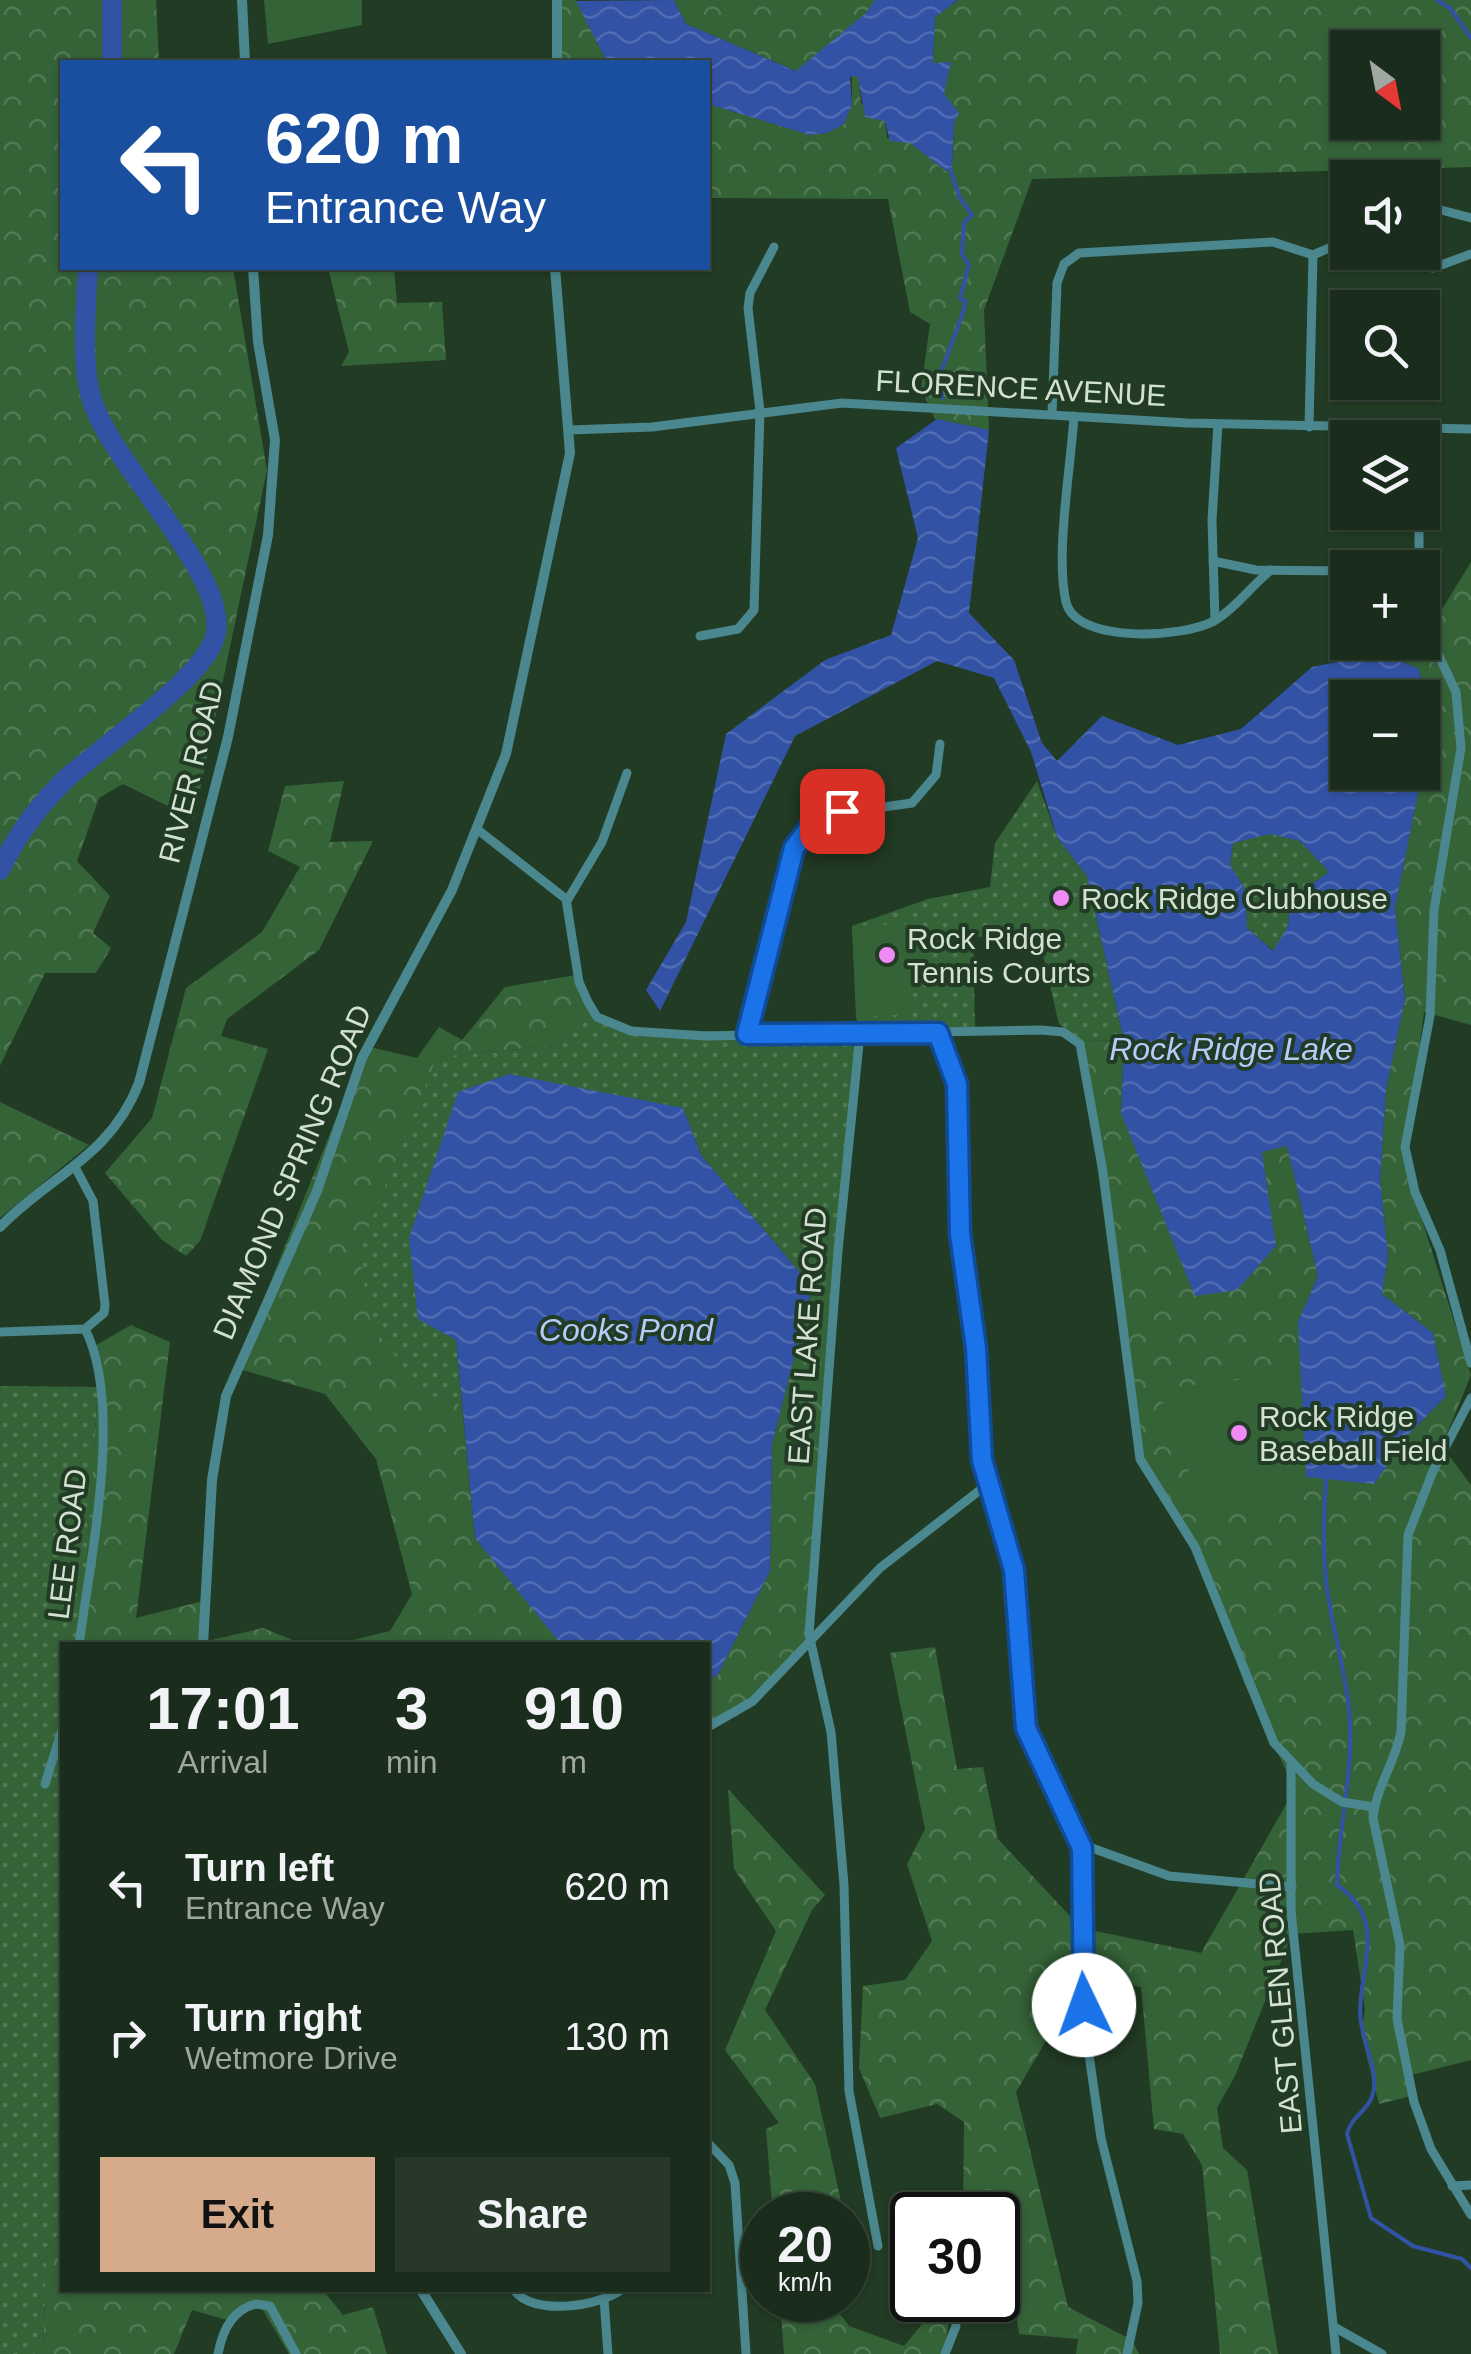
<!DOCTYPE html>
<html lang="en">
<head>
<meta charset="utf-8">
<style>
  :root { --surface:#1a2c1b; --page:#273828; --text:#f1f3f6; --muted:#9fa7a3; --line:#38483a; --accent:#d6ab8b }
  body { margin:0; font-family:Arial,sans-serif; background:var(--page); color:var(--text); height:100vh; display:flex; flex-direction:column; font-size:38px; white-space:nowrap }
  * { box-sizing:border-box; margin:0 }
  p { font-size:32px; color:var(--muted) }
  .icon { flex:none; width:55px; height:55px; fill:none; stroke:currentColor; stroke-width:2; stroke-linecap:round; stroke-linejoin:round }
  .map { position:relative; flex:1; overflow:hidden }
  .panel { position:absolute; left:60px; top:1642px; width:650px; height:650px; display:flex; flex-direction:column; background:var(--surface); border-radius:0px; box-shadow:0 2px 8px #0004,0 0 0 2px var(--line) }
  .panel>* { flex:none }
  .top-card { position:absolute; left:60px; top:60px; width:650px; height:210px; border-radius:0px; box-shadow:0 2px 8px #0004,0 0 0 2px var(--line); background:#1a4fa0; color:#fff; overflow:hidden }
  .needle { width:65px; rotate:148deg }
  .fabs { position:absolute; left:1330px; top:30px; display:grid; gap:20px }
  .fabs a { display:grid; place-items:center; width:110px; height:110px; border-radius:0px; background:var(--surface); box-shadow:0 2px 8px #0004,0 0 0 2px var(--line); font-size:50px }
  .speed { position:absolute; left:740px; top:2192px; display:flex; gap:20px; font-size:50px; font-weight:700; text-align:center }
  .speed>* { display:grid; place-content:center; width:130px; height:130px; border-radius:50%; background:var(--surface); box-shadow:0 2px 8px #0004,0 0 0 2px var(--line); line-height:1 }
  .speed small { font-size:25px; font-weight:400 }
  .speed .limit { border:5px solid #111; border-radius:15px; background:#fff; color:#111 }
  .pin { position:absolute; display:grid; place-items:center; width:85px; height:85px; color:#fff; margin:-42px; border-radius:20px; box-shadow:0 5px 15px #0006 }
  .me { position:absolute; width:110px; margin:-55px; rotate:357deg; stroke-linejoin:round; filter:drop-shadow(0 0 8px #0008) }
  .turn { display:flex; align-items:center; gap:35px; height:210px; padding:0 40px; font-size:45px }
  .turn .icon { width:130px; height:130px; stroke-width:2.5 }
  .turn b { display:block; font-size:70px; line-height:85px }
  .eta { display:flex; justify-content:space-evenly; align-items:center; height:170px; text-align:center }
  .eta b { font-size:60px; font-weight:700; line-height:70px }
  .button { display:flex; gap:20px; margin-top:auto; padding:20px 40px }
  .button a { flex:1; height:115px; border-radius:0px; background:var(--accent); color:#111; font-size:40px; font-weight:700; line-height:115px; text-align:center }
  .button a+a { background:var(--page); color:var(--text) }
  ul { padding:0; list-style:none }
  li { display:flex; align-items:center; gap:30px; height:150px; padding:0 40px }
  li div { flex:1 }
  li b { display:block; font-size:38px }
  li em { font-style:normal }
  .map>svg:first-child { display:block }
  .forest { fill:url(#forest-crowns); fill-rule:evenodd }
  .park { fill:url(#park-dots) }
  .pitch { fill:#356338 }
  .water { fill:url(#water-waves); fill-rule:evenodd }
  .lines { fill:none; stroke-linecap:round; stroke-linejoin:round }
  .stream { stroke:#3252a5; stroke-width:4 }
  .river { stroke:#3252a5; stroke-width:20 }
  .minor { stroke:#4b878e; stroke-width:9 }
  .tertiary { stroke:#4b878e; stroke-width:10 }
  .route-casing { stroke:#114b97; stroke-width:25 }
  .route { stroke:#1a73e8; stroke-width:18 }
  .poi-dot { fill:#f08bf5; stroke:#223b24; stroke-width:4 }
  .labels { text-anchor:middle; dominant-baseline:central; stroke-width:8; stroke-linejoin:round; paint-order:stroke }
  .street-label { font-size:30px; fill:#d3e1d3; stroke:#223b24 }
  .poi-label { font-size:30px; fill:#d3e1d3; stroke:#223b24; text-anchor:start }
  .water-label { font-size:32px; font-style:italic; fill:#b7cbf9; stroke:#223b24 }
</style>
</head>
<body>
<div class="map">
<svg width="1471" height="2354" viewBox="0 0 1471 2354">
  <defs>
    <pattern id="forest-crowns" width="20" height="18" patternUnits="userSpaceOnUse" patternTransform="scale(2.5)"><rect width="20" height="18" fill="#356338"/><path d="M2 6a3 3 0 1 1 6 0M12 15a3 3 0 1 1 6 0" fill="none" stroke="#517954"/></pattern>
    <pattern id="park-dots" width="8" height="8" patternUnits="userSpaceOnUse" patternTransform="scale(2.5)"><rect width="8" height="8" fill="#356338"/><path d="M2 2h.1M6 6h.1" fill="none" stroke="#517954" stroke-width="1.8" stroke-linecap="round"/></pattern>
    <pattern id="water-waves" width="16" height="10" patternUnits="userSpaceOnUse" patternTransform="scale(2.5)"><rect width="16" height="10" fill="#3252a5"/><path d="M0 5q4-4 8 0t8 0" fill="none" stroke="#4f6bb1"/></pattern>
  </defs>
  <rect width="100%" height="100%" fill="#223b24"/>
  <g class="forest">
    <path d="M0,0h156l3,62h-97v206h171l34,202 -73,349 -71,-35 -24,14 -22,63 33,35 -17,37 18,15 -15,25h-51l-45,93z"/>
    <path d="M554,0h22l31,62h-53z"/>
    <path d="M674,0h201c-19,31 -48,51 -78,71l-111,-47z"/>
    <path d="M958,0h513v167l-439,12 -48,131 5,120 -54,-11 -14,-30 9,-65 -20,-12 -22,-113 -180,-1v-94l102,31 16,-2 18,-9 8,-20v-31l7,3 2,27 24,18 2,17 24,5 35,28 6,-3 2,-45 -21,-59 2,-47zM1348,48h74v74h-74z"/>
    <path d="M328,268h66l3,35 45,-1 4,58 -105,6 8,-14z"/>
    <path d="M1471,562v463l-47,-13 -20,151 67,212 -29,71 29,39v575l-64,16 4,20 -32,8 -18,-70 4,-25 -12,-79 -61,4 -57,142 -18,32 6,40 24,22 31,184h-58l-18,-189 -19,-31 -29,-5 -13,-142 -58,-9 -67,114 52,215 64,33 7,14h-63l2,-15 -59,-5 -5,-35 -16,-6v-78h-35l1,-93 -27,-18 -57,14 -21,-50 4,-82 42,-6 27,-39 -25,-77 18,-35 -35,-176 45,-6 22,122 26,-2 15,72 83,89 120,25 94,-164 -51,-106 -41,-121 -66,-103 -57,-419 44,1 -3,72 141,39 25,-7 31,131 -20,46 76,162 33,-48 39,-40 -13,-63 -51,-39 6,-39 -8,-75 6,-90 19,-91 -10,-91 36,-181 -12,-58 -37,-16 40,-11z"/>
    <path d="M344,781l-14,61 43,-1 -54,109 -92,69 -6,17 47,13 -68,192 -14,15 -24,-16 -57,-67 47,-55 34,-130 76,-56 38,-65 -32,-16 17,-65z"/>
    <path d="M576,975l11,31 -37,40 -113,11 -14,336 39,12 13,133 90,107h-232l57,-14 22,-37 -36,-135 -51,-65 -89,-26 129,-322 52,12 22,-31 23,13 43,-53z"/>
    <path d="M0,1102l89,43 -89,73z"/>
    <path d="M833,1283l-28,363 -68,70 -29,11v-49l9,-2 53,-105 2,-127 40,-157z"/>
    <path d="M131,1325l39,17 -34,276 67,-17v41l60,-14 42,17h-224l17,-258 -5,-40z"/>
    <path d="M728,1789l97,106 -13,15 -47,100 50,74 25,113 -3,18h-64l-7,-86 13,-6 -54,-73 51,-119 -42,-62z"/>
    <path d="M62,2230v60h261l20,25 30,-8 14,47h-98l-32,-54 -30,20 -35,-10 -18,44h-140l9,-8 4,-98z"/>
    <path d="M780,2300h49l20,26 55,20 38,-46h41l-34,20 -5,34h-160z"/>
  </g>
  <g class="park">
    <path d="M1037,781l20,56 30,39 37,165 -44,-1 -21,-16 -21,-90 -65,3 2,91 -117,2 -25,253 -21,4 -111,-132 -18,-47 -227,232 6,65 -39,-12 -52,-69 -12,-73 78,-194 113,-11 37,-40 43,27 227,-5 -5,-102 76,-27 62,-12 5,-44z"/>
    <path d="M1270,833l30,8 29,31 -39,28 -2,26 -14,25 -27,-23 -2,-39 -15,-24 3,-22z"/>
    <path d="M0,1386l98,1 -17,258h-19v585l-15,18 -4,98 -9,8h-34z"/>
  </g>
  <g class="pitch">
    <path d="M264,0h98v25l-94,19z"/>
    <path d="M919,923l3,62 -11,1 1,28 -56,3 -4,-91z"/>
    <path d="M1300,1373l6,104 -11,20 -58,8 -36,-2 -43,-114z"/>
  </g>
  <g class="water">
    <path d="M674,0l12,24 110,47 71,-59 8,-12h83l-23,17 -2,46 18,-1 -7,32 15,19 -5,10 -2,45 -6,3 -36,-28 -20,-2 -5,-20 -20,-4 -7,-41 -8,1 2,27 -8,20 -17,9 -17,2 -102,-31v-42h-101l-31,-61z"/>
    <path d="M937,419l52,11 -20,183 45,47 28,83 15,18 45,-45 76,29 63,-16 71,-62 70,-14 37,16 12,58 -8,42 -1,-71h-74v74l74,1 -27,135 10,91 -19,91 -6,90 8,75 -6,39 51,39 13,63 -39,40 -33,48 -68,-7 -8,-155 20,-46 -31,-130 -25,6 14,94 -39,44 -42,6 -74,-183 3,-72 -37,-165 -30,-39 -26,-85 -37,-74 -57,-17 -142,75 -135,275 -14,-21 40,-68 40,-188 99,-74 66,-25 27,-97 -22,-90zM1270,834l30,7 29,31 -39,28 -2,26 -15,25 -26,-23 -2,-39 -15,-24 3,-22z"/>
    <path d="M509,1074l174,34 18,47 111,132 -40,157 -2,127 -53,105 -9,2v-33l-148,-2 -85,-105 -19,-198 -38,-21 -9,-81 49,-146z"/>
  </g>
  <g class="lines">
    <g class="stream">
      <path d="M1437,0l13,8 21,30"/>
      <path d="M943,398l-5,-18 26,-70 1,-9 -5,-3 9,-33 -7,-11 2,-31 8,-8 -12,-17 -10,-29"/>
      <path d="M1326,1480c-2,36 -4,72 1,108 5,40 18,81 22,121 6,61 -11,117 -12,176 51,35 23,78 23,128 0,24 21,61 12,84 -6,15 -21,20 -25,37l24,84 42,28 49,13 9,9"/>
    </g>
    <g class="river">
      <path d="M112,0v62"/>
      <path d="M0,870c17,-36 38,-64 67,-92 35,-32 136,-99 148,-141 17,-60 -106,-174 -124,-240 -10,-33 -5,-94 -3,-129"/>
    </g>
    <g class="minor">
      <path d="M1422,212l19,-2 30,8"/>
      <path d="M1401,252l6,11 26,5 38,-14"/>
      <path d="M1052,414l5,-131 7,-19 15,-11 194,-11 40,13"/>
      <path d="M1074,416c-3,50 -19,139 -8,186 10,42 117,36 148,19 21,-12 38,-36 57,-51"/>
      <path d="M1309,427l4,-172 35,-15"/>
      <path d="M570,430l82,-3 190,-24 345,20 284,6"/>
      <path d="M1213,561l43,9 92,1"/>
      <path d="M1419,568v-56"/>
      <path d="M1422,608l7,27 27,57 5,56 -27,162 -4,106 -25,131 10,45 25,58 31,113"/>
      <path d="M1215,620l-3,-100 6,-96"/>
      <path d="M700,636l38,-7 16,-19 6,-199 -12,-103 2,-15 24,-46"/>
      <path d="M478,830l88,69 13,83 9,20 9,15 34,14 75,5 335,-6 22,2 17,12 23,128 37,287 55,88 79,196 39,41 29,18 32,5"/>
      <path d="M567,901l35,-59 25,-69"/>
      <path d="M939,1033l18,51 3,151 13,85 9,140 33,110 12,158 56,119 2,180 16,111 36,143 1,22 -11,51"/>
      <path d="M747,1034l40,-164 15,-36 25,-19 85,-12 24,-28 4,-31"/>
      <path d="M860,1034l-22,217 -29,383 22,98 13,153 5,206 29,155"/>
      <path d="M75,1167l18,34 12,104 -1,8 -19,16"/>
      <path d="M0,1332l85,-3"/>
      <path d="M1471,1398l-38,73 -25,64 -7,197c-6,30 -25,56 -28,86l27,127 -3,74 17,83 17,47 40,66"/>
      <path d="M79,1645c11,-85 45,-240 6,-316"/>
      <path d="M708,1727l45,-26 127,-133 109,-85"/>
      <path d="M1291,1765v145l45,444"/>
      <path d="M45,1784l17,-54"/>
      <path d="M1081,1844l88,32 123,11"/>
      <path d="M708,2143l21,22 6,18 11,171"/>
      <path d="M1452,2186l19,-1"/>
      <path d="M514,2290c18,26 83,17 107,0"/>
      <path d="M604,2299l4,55"/>
      <path d="M1336,2328l46,26"/>
      <path d="M218,2354c4,-22 14,-44 37,-50l15,2 26,48"/>
      <path d="M945,2354l11,-28"/>
    </g>
    <g class="tertiary">
      <path d="M242,0l3,62"/>
      <path d="M557,0v62"/>
      <path d="M0,1227c52,-53 110,-70 139,-144l89,-346 40,-202 7,-95 -17,-98 -5,-74"/>
      <path d="M203,1645l9,-165 14,-84 91,-205 45,-133 90,-168 54,-136 64,-301 -15,-185"/>
      <path d="M421,2290l40,64"/>
    </g>
  </g>
  <g class="lines">
    <g class="route-casing">
      <path id="route" d="M842,811l-29,12 -19,25 -47,186 191,-1 19,51 3,150 16,114 6,112 32,110 12,158 56,120 2,157"/>
    </g>
    <use href="#route" class="route"/>
  </g>
  <g class="poi-dot">
    <circle cx="1061" cy="898" r="10"/>
    <circle cx="887" cy="955" r="10"/>
    <circle cx="1239" cy="1433" r="10"/>
  </g>
  <g class="labels">
    <g class="street-label">
      <text transform="translate(1021 388) rotate(3)">FLORENCE AVENUE</text>
      <text transform="translate(191 772) rotate(-76)">RIVER ROAD</text>
      <text transform="translate(292 1172) rotate(-67)">DIAMOND SPRING ROAD</text>
      <text transform="translate(807 1336) rotate(-86)">EAST LAKE ROAD</text>
      <text transform="translate(67 1544) rotate(-83)">LEE ROAD</text>
      <text transform="translate(1280 2003) rotate(-95)">EAST GLEN ROAD</text>
    </g>
    <g class="poi-label">
      <text x="1081" y="898">Rock Ridge Clubhouse</text>
      <text x="907" y="938">Rock Ridge<tspan x="907" dy="34">Tennis Courts</tspan></text>
      <text x="1259" y="1416">Rock Ridge<tspan x="1259" dy="34">Baseball Field</tspan></text>
    </g>
    <g class="water-label">
      <text x="1231" y="1049">Rock Ridge Lake</text>
      <text x="626" y="1330">Cooks Pond</text>
    </g>
  </g>
</svg>
<div class="fabs">
<a><svg class="needle" viewBox="-14 -14 28 28"><path d="M0-13l5 13h-10z" fill="#e53935"/><path d="M0 13l5-13h-10z" fill="#9fa7a3"/></svg></a>
<a><svg class="icon" aria-label="sound" viewBox="0 0 24 24"><path d="M4 9h4l5-4v14l-5-4H4zM17 9q2 3 0 6"/></svg></a>
<a><svg class="icon" aria-label="search" viewBox="0 0 24 24"><circle cx="10" cy="10" r="6"/><path d="M15 15l6 6"/></svg></a>
<a><svg class="icon" aria-label="layers" viewBox="0 0 24 24"><path d="M12 4l9 5-9 5-9-5zM3 14l9 5 9-5"/></svg></a>
<a>+</a>
<a>−</a>
</div>
<div class="speed"><div>20<small>km/h</small></div><div class="limit">30</div></div>
<div class="pin" style="left:842px;top:811px;background:#d93025"><svg class="icon" aria-label="arrive" viewBox="0 0 24 24"><path d="M6 21V4h12l-3 4 3 4H6"/></svg></div>
<svg class="me" style="left:1084px;top:2005px" viewBox="-20 -20 40 40"><circle r="19" fill="#fff"/><path d="M0-13L10 11 0 6-10 11z" fill="#1a73e8"/></svg>
<div class="top-card">
<div class="turn"><svg class="icon" aria-label="left" viewBox="0 0 24 24"><path d="M17 20v-9H6M10 6l-5 5 5 5"/></svg><div><b>620 m</b>Entrance Way</div></div>
</div>
<section class="panel">
<div class="eta">
<div><b>17:01</b><p>Arrival</p></div>
<div><b>3</b><p>min</p></div>
<div><b>910</b><p>m</p></div>
</div>
<ul>
<li><svg class="icon" aria-label="left" viewBox="0 0 24 24"><path d="M17 20v-9H6M10 6l-5 5 5 5"/></svg><div><b>Turn left</b><p>Entrance Way</p></div><em>620 m</em></li>
<li><svg class="icon" aria-label="right" viewBox="0 0 24 24"><path d="M7 20v-9h11M14 6l5 5-5 5"/></svg><div><b>Turn right</b><p>Wetmore Drive</p></div><em>130 m</em></li>
</ul>
<div class="button"><a>Exit</a><a>Share</a></div>
</section>
</div>
</body>
</html>
